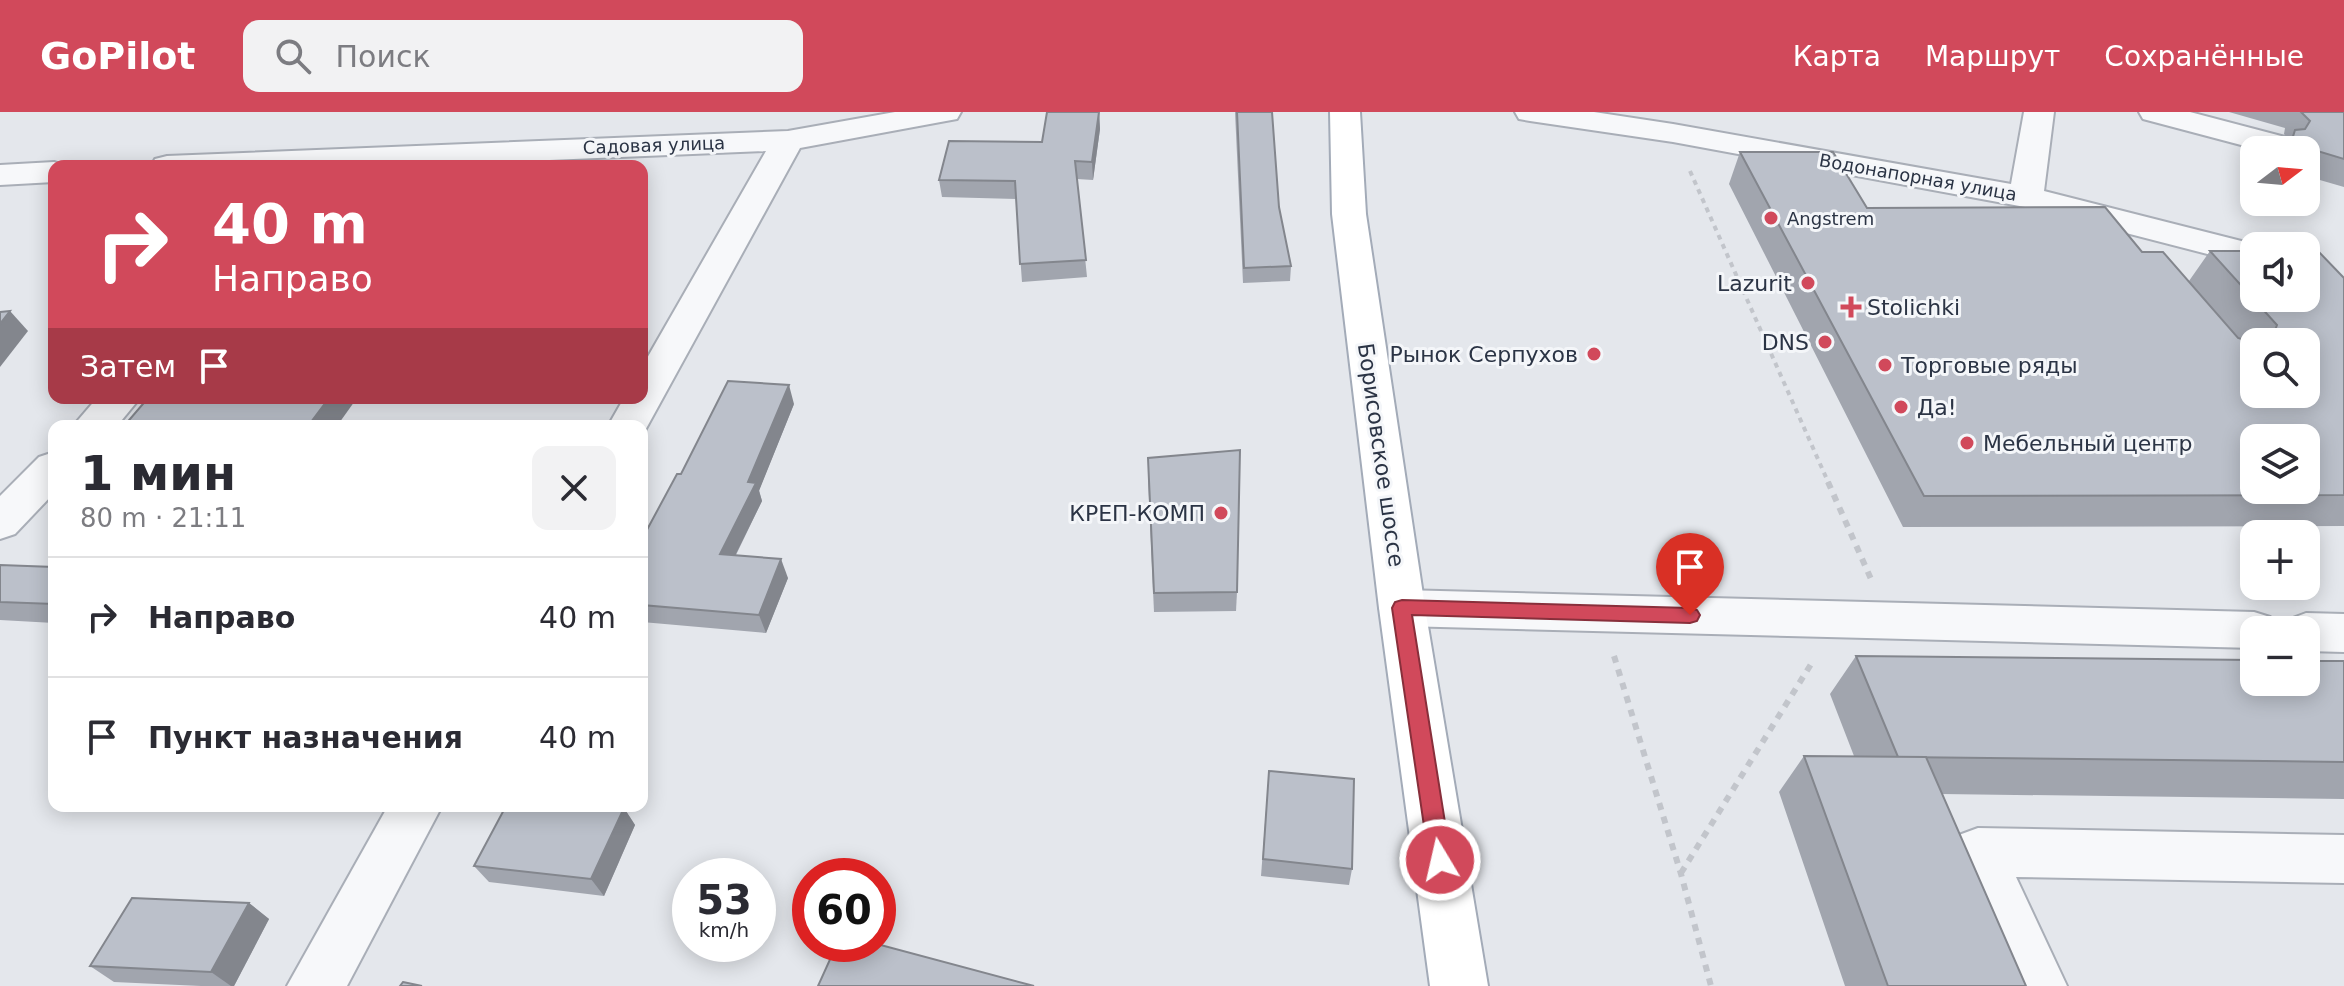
<!DOCTYPE html>
<html lang="ru">
<head>
<meta charset="utf-8">
<style>
  :root { --surface:#fff; --page:#f2f2f3; --text:#2b2b33; --muted:#7c7c81; --line:#e1e1e2; --accent:#d1495b }
  body { margin:0; font-family:"DejaVu Sans",sans-serif; background:var(--page); color:var(--text); height:100vh; display:flex; flex-direction:column; font-size:30px; white-space:nowrap }
  * { box-sizing:border-box; margin:0 }
  p { font-size:26px; color:var(--muted) }
  .icon { flex:none; width:44px; height:44px; fill:none; stroke:currentColor; stroke-width:2; stroke-linecap:round; stroke-linejoin:round }
  .map { position:relative; flex:1; overflow:hidden }
  .sheet { position:absolute; left:48px; top:308px; width:600px; height:392px; display:flex; flex-direction:column; background:var(--surface); border-radius:16px; box-shadow:0 4px 20px #0003 }
  .sheet>* { flex:none }
  .banner { position:absolute; left:48px; top:48px; width:600px; height:244px; border-radius:16px; box-shadow:0 4px 20px #0003; background:#d1495b; color:#fff; overflow:hidden }
  .needle { width:52px; rotate:74deg }
  .buttons { position:absolute; left:2240px; top:24px; display:grid; gap:16px }
  .buttons a { display:grid; place-items:center; width:80px; height:80px; border-radius:16px; background:var(--surface); box-shadow:0 4px 20px #0003; font-size:40px }
  .speed { position:absolute; left:672px; top:746px; display:flex; gap:16px; font-size:40px; font-weight:700; text-align:center }
  .speed>* { display:grid; place-content:center; width:104px; height:104px; border-radius:50%; background:var(--surface); box-shadow:0 4px 20px #0003; line-height:1 }
  .speed small { font-size:20px; font-weight:400 }
  .speed .limit { border:12px solid #d22; background:#fff; color:#111 }
  .pin { position:absolute; display:grid; place-items:center; width:68px; height:68px; color:#fff; margin:-82px -34px; border-radius:50% 50% 50% 0; rotate:-45deg; box-shadow:0 0 8px #0007 }
  .pin .icon { rotate:45deg }
  .me { position:absolute; width:88px; margin:-44px; rotate:351deg; stroke-linejoin:round; filter:drop-shadow(0 0 6px #0008) }
  .turn { display:flex; align-items:center; gap:28px; height:168px; padding:0 32px; font-size:36px }
  .turn .icon { width:104px; height:104px; stroke-width:2.5 }
  .turn b { display:block; font-size:56px; line-height:68px }
  .then { display:flex; align-items:center; height:76px; padding:0 32px; background:#0003; gap:16px; font-size:30px }
  .round { display:grid; place-items:center; flex:none; width:84px; height:84px; border-radius:16px; background:var(--page) }
  .head { display:flex; align-items:center; justify-content:space-between; height:136px; padding:0 32px }
  h1 { font-size:48px; font-weight:700; line-height:60px }
  ul { padding:0; list-style:none }
  li { display:flex; align-items:center; gap:24px; height:120px; padding:0 32px; border-top:2px solid var(--line) }
  li div { flex:1 }
  li b { display:block; font-size:30px }
  li em { font-style:normal }
  header { display:flex; align-items:center; gap:48px; box-sizing:border-box; height:112px; padding:0 40px; background:var(--accent); color:#fff }
  header strong { font-size:38px }
  nav { display:flex; gap:44px; margin-inline-start:auto; font-size:28px }
  .search { width:560px; height:72px; background:var(--page); display:flex; align-items:center; gap:20px; box-sizing:border-box; padding:0 28px; border-radius:16px; color:var(--muted); font-size:30px }
  .map>svg:first-child { display:block }
  .lines { fill:none; stroke-linecap:round; stroke-linejoin:round }
  .minor-casing { stroke:#a9aeb7; stroke-width:4 }
  .major-casing { stroke:#a3abb8; stroke-width:4 }
  .path-far1 { stroke:#c2c5cb; stroke-width:4; stroke-dasharray:5 5; stroke-linecap:butt }
  .path { stroke:#c2c5cb; stroke-width:6; stroke-dasharray:7 7; stroke-linecap:butt }
  .minor { fill:#f7f8fa; fill-rule:evenodd }
  .major { fill:#fff; fill-rule:evenodd }
  .wall { fill:#a1a5ae; fill-rule:evenodd }
  .shaded-wall { fill:#83868d }
  .building { fill:#bbc0ca; stroke:#83868d; stroke-width:2; fill-rule:evenodd }
  .route { fill:#d1495b; stroke:#882f3b; stroke-width:2 }
  .poi-dot { fill:#d1495b; stroke:#f4f6f9; stroke-width:3 }
  .labels { text-anchor:middle; dominant-baseline:central; stroke-width:6; stroke-linejoin:round; paint-order:stroke }
  .far-street-label { font-size:18px; fill:#2b3445; stroke:#f4f6f9 }
  .far-poi-label { font-size:18px; fill:#2b3445; stroke:#f4f6f9; text-anchor:start }
  .poi-label { font-size:22px; fill:#2b3445; stroke:#f4f6f9; text-anchor:end }
  .street-label { font-size:22px; fill:#2b3445; stroke:#f4f6f9 }
</style>
</head>
<body>
<header>
<strong>GoPilot</strong>
<div class="search"><svg class="icon" aria-label="search" viewBox="0 0 24 24"><circle cx="10" cy="10" r="6"/><path d="M15 15l6 6"/></svg>Поиск</div>
<nav><a>Карта</a><a>Маршрут</a><a>Сохранённые</a></nav>
</header>
<div class="map">
<svg width="2344" height="874" viewBox="0 0 2344 874">
  <rect width="100%" height="100%" fill="#e4e7ec"/>
  <g class="lines">
    <g class="minor-casing">
      <g id="minor">
        <path d="M895,0h66l-4,7 -11,2 -146,27 -158,288v-10h-34l16,-28h18v-31l124,-216 -358,15h-257l4,-7 12,-3 621,-25z"/>
        <path d="M1515,0h79l79,12 338,60 13,-72h30l-10,79 217,55h-7v20l-229,-59 -352,-65 -143,-21 -11,-2z"/>
        <path d="M2139,0h51l95,25 5,7 -4,6h-26l-117,-31z"/>
        <path d="M54,50l12,4h-12v16l-54,3v-20z"/>
        <path d="M97,286h43l-23,28h-44z"/>
        <path d="M54,340v41l-39,41 -15,5v-43l39,-39z"/>
        <path d="M1402,478l852,22 16,5 7,13h-23v18l-852,-22 -16,-5 -7,-13 7,-13z"/>
        <path d="M2306,501l38,1v38l-38,-1v-21h-22l6,-11z"/>
        <path d="M388,694h54l-95,180h-60z"/>
        <path d="M1978,716l366,7v48l-328,-6 51,109h-58l-58,-134 8,-17z"/>
      </g>
    </g>
    <g class="major-casing">
      <path id="major" d="M1330,0h30l6,102 59,394 63,378h-58l-51,-378 -47,-394z"/>
    </g>
    <path class="path-far1" d="M1690,59l139,313"/>
    <g class="path">
      <path d="M1828,370l43,97"/>
      <path d="M1614,544l67,218 30,112"/>
      <path d="M1681,761l132,-212"/>
    </g>
    <use href="#minor" class="minor"/>
    <use href="#major" class="major"/>
  </g>
  <g class="wall">
    <path d="M1099,0l1,17 -7,51 -16,-1 10,98 -65,5 -6,-83 -74,-2 -3,-17 103,-38z"/>
    <path d="M1235,0h37l7,95 12,59 -1,15 -47,2z"/>
    <path d="M2229,0h115v75l-38,-11v-26h-26l8,-11 -4,-5 1,-6z"/>
    <path d="M1740,40l127,56 275,44 47,29 21,-30 134,27v248l-441,1 -174,-343zM2254,230h52l-52,52z"/>
    <path d="M794,292l-35,86 3,11 -26,54 52,23 -22,55 -124,-11v-83z"/>
    <path d="M1148,366l89,114 -1,19 -82,1z"/>
    <path d="M0,453l54,2v56l-54,-3z"/>
    <path d="M1856,544l488,5v138l-402,-5 84,192h-181l-66,-194 25,-36h50l-24,-62z"/>
    <path d="M1269,659l83,98 -3,16 -88,-9z"/>
    <path d="M624,696l11,17 -31,71 -115,-14 -15,-16z"/>
    <path d="M249,791l20,16 -35,67h-33l-87,-4 -24,-16z"/>
  </g>
  <g class="shaded-wall">
    <path d="M1099,0l1,17 -7,51 -1,-18z"/>
    <path d="M10,199l18,20 -28,36v-43z"/>
    <path d="M789,273l5,19 -35,87 3,10 -35,71 -7,-18 28,-72z"/>
    <path d="M329,286h28l-20,28h-29z"/>
    <path d="M781,447l7,19 -22,55 -7,-18z"/>
    <path d="M624,696l11,17 -31,71 -13,-17z"/>
    <path d="M249,791l20,16 -35,67h-3l-20,-14z"/>
  </g>
  <g class="building">
    <path d="M1047,0h52l-7,50 -17,-1 11,99 -66,4 -5,-83 -76,-1 10,-39 93,1z"/>
    <path d="M1237,0h35l7,95 12,59 -47,2z"/>
    <path d="M2301,0h43v47l-53,-16 4,-13 10,-1 5,-8z"/>
    <path d="M1740,40h93l34,56 238,-1 37,45h21l75,86 16,5v51h52v-52h-48l14,-4 5,-13 -67,-74h44v47h52v-47h12l26,27v217l-420,1zM2254,326h52v52h-52z"/>
    <path d="M10,199l-10,13v-12z"/>
    <path d="M728,269l61,4 -41,97 8,1 -36,71 61,5 -22,56 -117,-10v-66l35,-65h4z"/>
    <path d="M148,286h181l-21,28h-184z"/>
    <path d="M1240,338l-3,142 -83,1 -6,-135z"/>
    <path d="M0,453l54,2v37l-54,-2z"/>
    <path d="M1856,544l398,4v22h52v-21h38v101l-446,-5z"/>
    <path d="M1804,644l122,1 100,229h-138z"/>
    <path d="M1269,659l85,8 -2,90 -89,-10z"/>
    <path d="M506,694h103l15,2 -33,71 -117,-13z"/>
    <path d="M132,786l117,5 -38,69 -121,-6z"/>
    <path d="M837,832h40l157,42h-216z"/>
    <path d="M403,870l19,4h-22z"/>
  </g>
  <path class="route" d="M1402,488l288,8 7,2 3,5 -3,6 -7,2 -278,-8 39,245 -3,7 -8,3 -8,-3 -3,-7 -37,-252 3,-6z"/>
  <g class="poi-dot">
    <circle cx="1771" cy="106" r="8"/>
    <circle cx="1808" cy="171" r="8"/>
    <path d="M1847 183h8v8h8v8h-8v8h-8v-8h-8v-8h8z"/>
    <circle cx="1825" cy="230" r="8"/>
    <circle cx="1594" cy="242" r="8"/>
    <circle cx="1885" cy="253" r="8"/>
    <circle cx="1901" cy="295" r="8"/>
    <circle cx="1967" cy="331" r="8"/>
    <circle cx="1221" cy="401" r="8"/>
  </g>
  <g class="labels">
    <g class="far-street-label">
      <text transform="translate(654 33) rotate(-2)">Садовая улица</text>
      <text transform="translate(1918 65) rotate(10)">Водонапорная улица</text>
    </g>
    <g class="far-poi-label">
      <text x="1787" y="106">Angstrem</text>
    </g>
    <g class="poi-label">
      <text x="1792" y="171">Lazurit</text>
      <text x="1867" y="195" text-anchor="start">Stolichki</text>
      <text x="1809" y="230">DNS</text>
      <text x="1578" y="242">Рынок Серпухов</text>
      <text x="1901" y="253" text-anchor="start">Торговые ряды</text>
      <text x="1917" y="295" text-anchor="start">Да!</text>
      <text x="1983" y="331" text-anchor="start">Мебельный центр</text>
      <text x="1205" y="401">КРЕП-КОМП</text>
    </g>
    <g class="street-label">
      <text transform="translate(1381 343) rotate(82)">Борисовское шоссе</text>
    </g>
  </g>
</svg>
<div class="buttons">
<a><svg class="needle" viewBox="-14 -14 28 28"><path d="M0-13l5 13h-10z" fill="#e53935"/><path d="M0 13l5-13h-10z" fill="#7c7c81"/></svg></a>
<a><svg class="icon" aria-label="sound" viewBox="0 0 24 24"><path d="M4 9h4l5-4v14l-5-4H4zM17 9q2 3 0 6"/></svg></a>
<a><svg class="icon" aria-label="search" viewBox="0 0 24 24"><circle cx="10" cy="10" r="6"/><path d="M15 15l6 6"/></svg></a>
<a><svg class="icon" aria-label="layers" viewBox="0 0 24 24"><path d="M12 4l9 5-9 5-9-5zM3 14l9 5 9-5"/></svg></a>
<a>+</a>
<a>−</a>
</div>
<div class="speed"><div>53<small>km/h</small></div><div class="limit">60</div></div>
<div class="pin" style="left:1690px;top:503px;background:#d93025"><svg class="icon" aria-label="arrive" viewBox="0 0 24 24"><path d="M6 21V4h12l-3 4 3 4H6"/></svg></div>
<svg class="me" style="left:1440px;top:748px" viewBox="-20 -20 40 40"><circle r="17" fill="#d1495b" stroke="#fff" stroke-width="3"/><path d="M0-11L8 9 0 5-8 9z" fill="#fff"/></svg>
<div class="banner">
<div class="turn"><svg class="icon" aria-label="right" viewBox="0 0 24 24"><path d="M7 20v-9h11M14 6l5 5-5 5"/></svg><div><b>40 m</b>Направо</div></div>
<div class="then">Затем<svg class="icon" aria-label="arrive" viewBox="0 0 24 24"><path d="M6 21V4h12l-3 4 3 4H6"/></svg></div>
</div>
<section class="sheet">
<div class="head"><div><h1>1 мин</h1><p>80 m · 21:11</p></div><a class="round"><svg class="icon" aria-label="close" viewBox="0 0 24 24"><path d="M6 6l12 12M18 6L6 18"/></svg></a></div>
<ul>
<li><svg class="icon" aria-label="right" viewBox="0 0 24 24"><path d="M7 20v-9h11M14 6l5 5-5 5"/></svg><div><b>Направо</b></div><em>40 m</em></li>
<li><svg class="icon" aria-label="arrive" viewBox="0 0 24 24"><path d="M6 21V4h12l-3 4 3 4H6"/></svg><div><b>Пункт назначения</b></div><em>40 m</em></li>
</ul>
</section>
</div>
</body>
</html>
